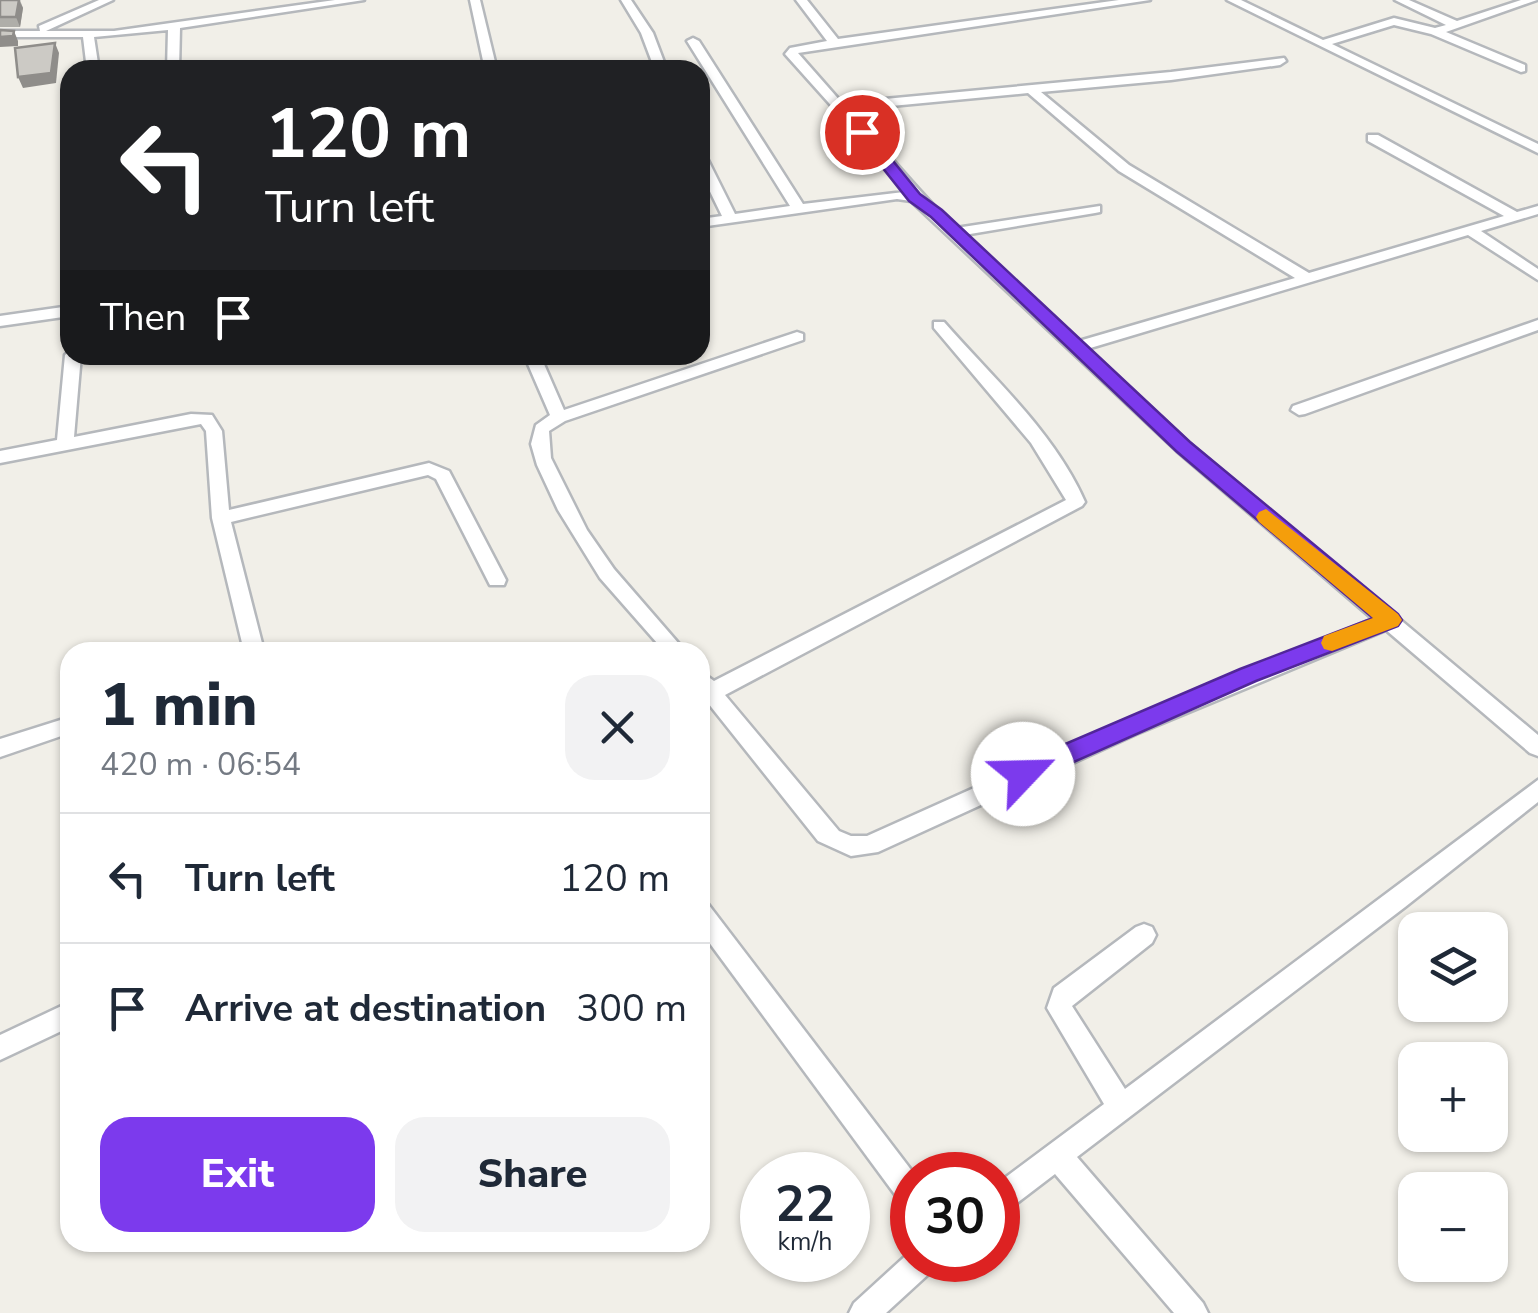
<!DOCTYPE html>
<html lang="en">
<head>
<meta charset="utf-8">
<style>
  :root { --surface:#fff; --page:#f2f2f3; --text:#1f2937; --muted:#747a83; --line:#e0e1e3; --accent:#7c3aed }
  body { margin:0; font-family:"Nunito Sans",sans-serif; background:var(--page); color:var(--text); height:100vh; display:flex; flex-direction:column; font-size:38px; white-space:nowrap }
  * { box-sizing:border-box; margin:0 }
  p { font-size:32px; color:var(--muted) }
  .icon { flex:none; width:55px; height:55px; fill:none; stroke:currentColor; stroke-width:2; stroke-linecap:round; stroke-linejoin:round }
  .map { position:relative; flex:1; overflow:hidden }
  .side { position:absolute; left:60px; top:642px; width:650px; height:610px; display:flex; flex-direction:column; background:var(--surface); border-radius:30px; box-shadow:0 2px 8px #0004 }
  .side>* { flex:none }
  .guide { position:absolute; left:60px; top:60px; width:650px; height:305px; border-radius:30px; box-shadow:0 2px 8px #0004; background:#202124; color:#fff; overflow:hidden }
  .tools { position:absolute; left:1398px; top:912px; display:grid; gap:20px }
  .tools a { display:grid; place-items:center; width:110px; height:110px; border-radius:20px; background:var(--surface); box-shadow:0 2px 8px #0004; font-size:50px }
  .speed { position:absolute; left:740px; top:1152px; display:flex; gap:20px; font-size:50px; font-weight:700; text-align:center }
  .speed>* { display:grid; place-content:center; width:130px; height:130px; border-radius:50%; background:var(--surface); box-shadow:0 2px 8px #0004; line-height:1 }
  .speed small { font-size:25px; font-weight:400 }
  .speed .limit { border:15px solid #d22; background:#fff; color:#111 }
  .pin { position:absolute; display:grid; place-items:center; width:85px; height:85px; color:#fff; margin:-42px; border:5px solid #fff; border-radius:50%; box-shadow:0 2px 10px #0007 }
  .me { position:absolute; width:110px; margin:-55px; rotate:66deg; stroke-linejoin:round; filter:drop-shadow(0 0 8px #0008) }
  .turn { display:flex; align-items:center; gap:35px; height:210px; padding:0 40px; font-size:45px }
  .turn .icon { width:130px; height:130px; stroke-width:2.5 }
  .turn b { display:block; font-size:70px; line-height:85px }
  .then { display:flex; align-items:center; height:95px; padding:0 40px; background:#0003; gap:20px; font-size:38px }
  .round { display:grid; place-items:center; flex:none; width:105px; height:105px; border-radius:30px; background:var(--page) }
  .head { display:flex; align-items:center; justify-content:space-between; height:170px; padding:0 40px }
  h1 { font-size:60px; font-weight:800; line-height:75px }
  .action { display:flex; gap:20px; margin-top:auto; padding:20px 40px }
  .action a { flex:1; height:115px; border-radius:30px; background:var(--accent); color:#fff; font-size:40px; font-weight:800; line-height:115px; text-align:center }
  .action a+a { background:var(--page); color:var(--text) }
  ul { padding:0; list-style:none }
  li { display:flex; align-items:center; gap:30px; height:130px; padding:0 40px; border-top:2px solid var(--line) }
  li div { flex:1 }
  li b { display:block; font-size:38px }
  li em { font-style:normal }
  .map>svg:first-child { display:block }
  .lines { fill:none; stroke-linecap:round; stroke-linejoin:round }
  .street-casing { stroke:#b5b8bc; stroke-width:5 }
  .street { fill:#fff; fill-rule:evenodd }
  .wall { fill:#afaea9 }
  .shaded-wall { fill:#8f8d8a }
  .building { fill:#cccac5; stroke:#8f8d8a; stroke-width:2.5 }
  .route { fill:#7c3aed; stroke:#51269a; stroke-width:2.5 }
  .slow { fill:#f59e0b }
</style>
</head>
<body>
<div class="map">
<svg width="1538" height="1313" viewBox="0 0 1538 1313">
  <rect width="100%" height="100%" fill="#f1efe8"/>
  <g class="lines">
    <g class="street-casing">
      <g id="street">
        <path d="M99,0h14l-67,31h68l221,-31h29l-184,28 -1,42h-12l1,-40 -74,7 5,33h-12l-4,-33h-83v-6h40l-1,-5z"/>
        <path d="M470,0h10l17,70h-12z"/>
        <path d="M621,0h10l22,33 14,37h-12l-14,-37z"/>
        <path d="M796,0h11l31,39 281,-39h31l-352,53 44,50 329,-31 113,-14 2,3 -6,4 -109,15 -130,12 88,73 180,108 195,-57 -136,-75v-6h10l139,77 21,-6v8l-57,17 57,38v11l-70,-45 -381,114 102,94 349,292v21l-8,-3 -144,-123 -250,104 -258,118 -27,4 -33,-15 -110,-138 -8,1v-33l14,10 352,-181 -35,-57 -97,-115v-6h10c49,56 111,111 141,180l-3,4 -357,189 114,136 12,5h16l254,-114 252,-103 -196,-168 -266,-250 -14,-2 -197,28v-8l22,-3 -22,-45v-17l7,4 28,56 55,-8 -103,-165 6,-3 6,3 104,163 101,-12 -24,-32 -95,-106 5,-6 37,-7zM1028,93l91,78 176,107 -216,63 -115,-106 131,-22 5,-1v-6l-144,22c-39,-37 -71,-79 -107,-118z"/>
        <path d="M1227,0h14l82,40 71,-22 41,10 11,-3 -51,-25h14l48,21 64,-21h16l-91,32 79,33v6l-4,1 -90,-38 -37,-9 -62,19 206,100v9z"/>
        <path d="M70,306v10l-70,10v-10z"/>
        <path d="M1538,320v10l-233,84 -6,1 -8,-5 2,-4z"/>
        <path d="M797,332l6,2v6l-238,81 -16,10 2,27 36,72 27,39 72,83h-21l-65,-74 -42,-68 -21,-45 -6,-21 5,-19 14,-10 -26,-60h16l24,55z"/>
        <path d="M70,351v4h11l-7,82 117,-23 21,1 10,16 7,79 200,-47 20,8 57,109 -2,5h-14l-54,-106 -8,-4 -197,47 32,125 -2,5h-20l2,-5 -31,-129 -6,-87 -5,-7 -201,39v-12l57,-11 8,-85z"/>
        <path d="M70,717v16l-70,24v-18z"/>
        <path d="M1538,780v22l-133,105 -328,250 126,146 5,10h-34l-119,-139 -47,36 -10,4v-31l106,-79 -57,-96 7,-20 82,-61 8,-3 8,3 4,8 -4,8 -80,63 53,83z"/>
        <path d="M700,900l8,4 207,271 -3,32 -10,-3 -202,-274z"/>
        <path d="M70,1002v25l-70,33v-25z"/>
        <path d="M912,1250v10h25l-4,10 -47,43h-37l5,-10z"/>
      </g>
    </g>
    <use href="#street" class="street"/>
  </g>
  <path class="wall" d="M0,0h20l3,8 -3,19h-20z"/>
  <g class="shaded-wall">
    <path d="M19,0l4,8 -3,19 -4,-10z"/>
    <path d="M14,31l4,10v5l-18,1v-10z"/>
    <path d="M55,43l4,10 -3,30 -33,5 -5,-11z"/>
  </g>
  <g class="building">
    <path d="M0,0h19l-3,17h-16z"/>
    <path d="M0,30l14,1 -1,5 -13,1z"/>
    <path d="M55,43l-4,30 -33,4 -3,-29z"/>
  </g>
  <path class="route" d="M862,128l5,1 53,65 22,16 248,232 208,172 4,6 -4,6 -142,55 -225,100h-17l-4,-7 4,-8 226,-97 133,-51 -197,-167 -245,-234 -22,-16 -55,-69z"/>
  <path class="slow" d="M1266,509l132,105 4,6 -4,6 -66,25 -8,-2 -3,-6 3,-7 49,-18 -114,-96 -3,-5 3,-5z"/>
</svg>
<div class="tools">
<a><svg class="icon" aria-label="layers" viewBox="0 0 24 24"><path d="M12 4l9 5-9 5-9-5zM3 14l9 5 9-5"/></svg></a>
<a>+</a>
<a>−</a>
</div>
<div class="speed"><div>22<small>km/h</small></div><div class="limit">30</div></div>
<div class="pin" style="left:862px;top:132px;background:#d93025"><svg class="icon" aria-label="arrive" viewBox="0 0 24 24"><path d="M6 21V4h12l-3 4 3 4H6"/></svg></div>
<svg class="me" style="left:1023px;top:774px" viewBox="-20 -20 40 40"><circle r="19" fill="#fff"/><path d="M0-13L10 11 0 6-10 11z" fill="#7c3aed"/></svg>
<div class="guide">
<div class="turn"><svg class="icon" aria-label="left" viewBox="0 0 24 24"><path d="M17 20v-9H6M10 6l-5 5 5 5"/></svg><div><b>120 m</b>Turn left</div></div>
<div class="then">Then<svg class="icon" aria-label="arrive" viewBox="0 0 24 24"><path d="M6 21V4h12l-3 4 3 4H6"/></svg></div>
</div>
<section class="side">
<div class="head"><div><h1>1 min</h1><p>420 m · 06:54</p></div><a class="round"><svg class="icon" aria-label="close" viewBox="0 0 24 24"><path d="M6 6l12 12M18 6L6 18"/></svg></a></div>
<ul>
<li><svg class="icon" aria-label="left" viewBox="0 0 24 24"><path d="M17 20v-9H6M10 6l-5 5 5 5"/></svg><div><b>Turn left</b></div><em>120 m</em></li>
<li><svg class="icon" aria-label="arrive" viewBox="0 0 24 24"><path d="M6 21V4h12l-3 4 3 4H6"/></svg><div><b>Arrive at destination</b></div><em>300 m</em></li>
</ul>
<div class="action"><a>Exit</a><a>Share</a></div>
</section>
</div>
</body>
</html>
